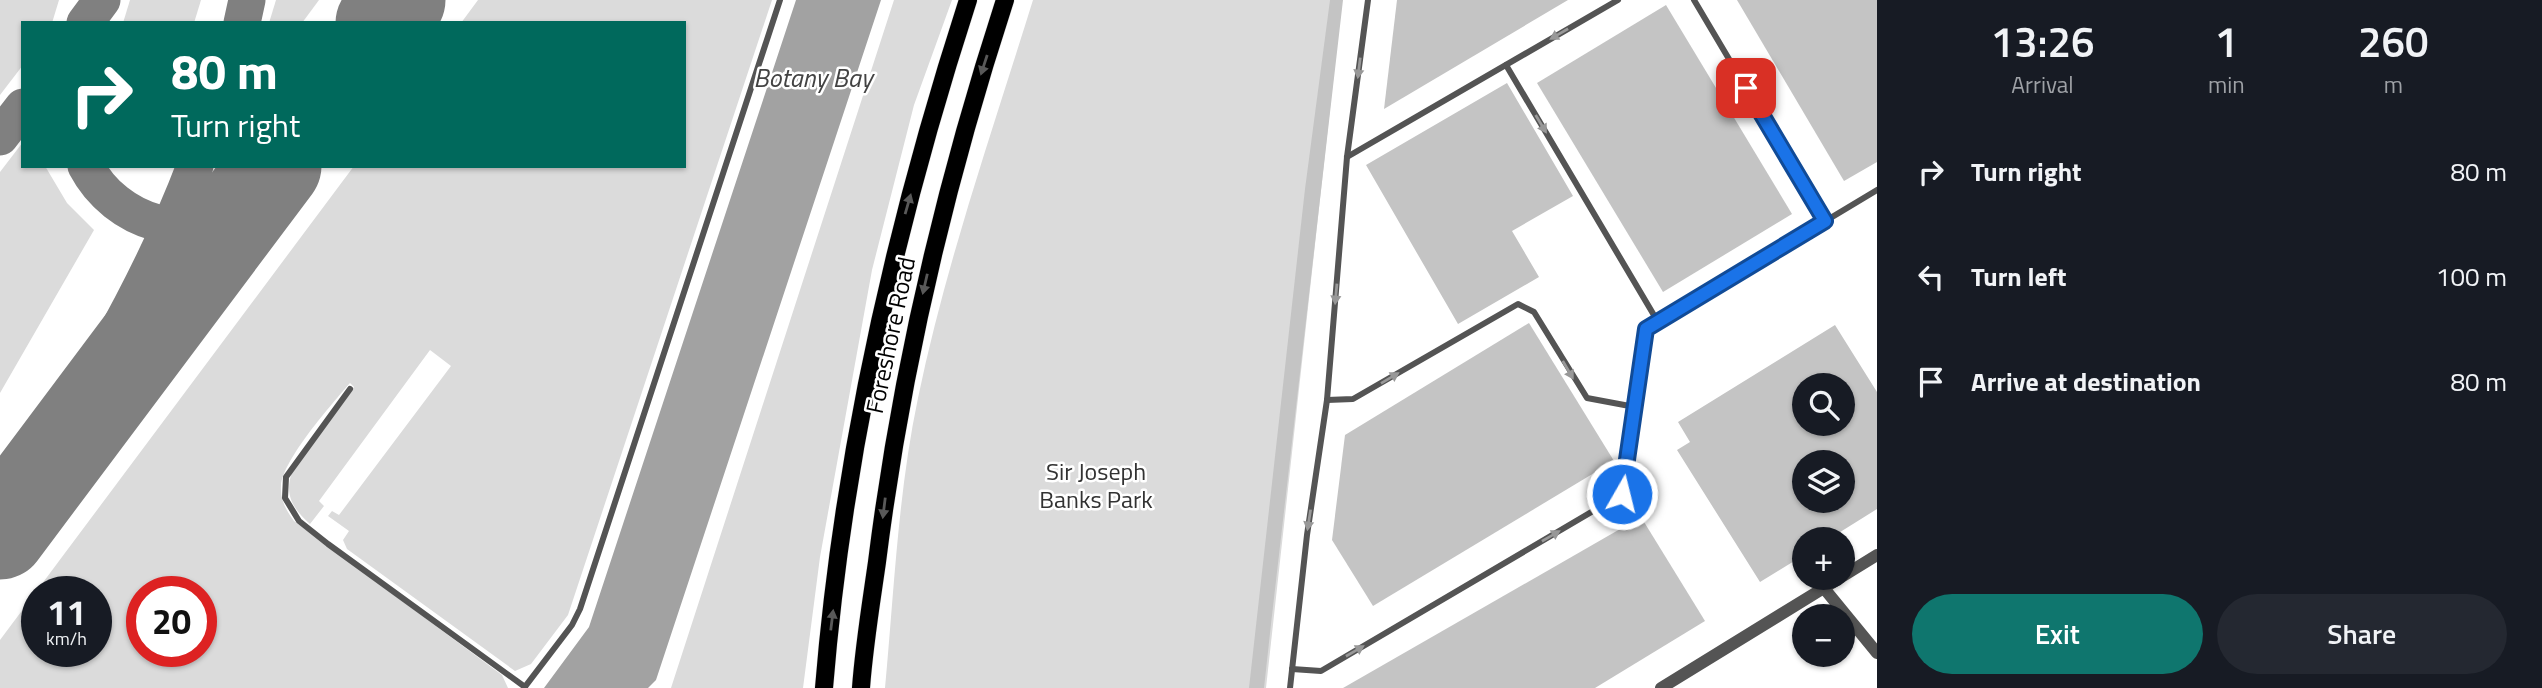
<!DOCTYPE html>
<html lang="en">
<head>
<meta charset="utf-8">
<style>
  :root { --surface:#171b24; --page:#242831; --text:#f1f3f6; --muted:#9ea1a6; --accent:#0f766e }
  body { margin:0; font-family:"Titillium Web",sans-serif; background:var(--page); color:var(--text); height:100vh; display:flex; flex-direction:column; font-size:26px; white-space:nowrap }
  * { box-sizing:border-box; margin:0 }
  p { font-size:23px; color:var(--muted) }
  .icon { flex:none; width:38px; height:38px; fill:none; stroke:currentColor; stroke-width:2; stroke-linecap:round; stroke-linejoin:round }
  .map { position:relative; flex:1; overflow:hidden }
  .drawer { display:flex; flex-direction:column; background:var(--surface); width:665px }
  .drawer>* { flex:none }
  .hud { position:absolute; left:21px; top:21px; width:665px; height:147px; border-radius:0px; box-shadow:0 2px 5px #0004; background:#00695c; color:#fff; overflow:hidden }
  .tools { position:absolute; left:1792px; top:373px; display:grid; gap:14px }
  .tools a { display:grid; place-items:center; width:63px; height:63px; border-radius:50%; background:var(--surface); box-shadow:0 2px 5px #0004; font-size:35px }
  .speed { position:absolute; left:21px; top:576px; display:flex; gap:14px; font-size:35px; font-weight:700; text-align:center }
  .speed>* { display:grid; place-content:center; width:91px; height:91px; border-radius:50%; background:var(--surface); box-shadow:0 2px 5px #0004; line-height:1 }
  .speed small { font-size:18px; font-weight:400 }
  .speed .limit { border:10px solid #d22; background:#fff; color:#111 }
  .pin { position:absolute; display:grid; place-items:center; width:60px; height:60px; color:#fff; margin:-30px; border-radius:14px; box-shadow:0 4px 10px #0006 }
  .me { position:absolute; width:77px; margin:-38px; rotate:8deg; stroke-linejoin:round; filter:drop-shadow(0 0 5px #0008) }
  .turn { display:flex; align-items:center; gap:24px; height:147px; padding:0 35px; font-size:32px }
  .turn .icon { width:91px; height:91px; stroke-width:2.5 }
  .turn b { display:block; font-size:49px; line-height:60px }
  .eta { display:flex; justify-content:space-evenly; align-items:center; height:119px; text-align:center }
  .eta b { font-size:42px; font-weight:600; line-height:49px }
  .button { display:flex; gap:14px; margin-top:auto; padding:14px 35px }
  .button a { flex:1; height:80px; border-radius:42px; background:var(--accent); color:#fff; font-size:28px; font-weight:600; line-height:80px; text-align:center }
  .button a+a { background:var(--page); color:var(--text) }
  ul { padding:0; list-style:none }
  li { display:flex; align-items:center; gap:21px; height:105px; padding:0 35px }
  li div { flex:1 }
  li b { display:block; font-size:26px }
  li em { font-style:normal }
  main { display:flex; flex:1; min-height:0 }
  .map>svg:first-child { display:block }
  .green { fill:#dbdbdb; fill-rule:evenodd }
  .water { fill:#a2a2a2 }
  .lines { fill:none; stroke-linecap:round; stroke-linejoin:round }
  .taxiway { stroke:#808080; stroke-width:37 }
  .runway { stroke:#808080; stroke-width:93 }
  .building { fill:#c4c4c4; fill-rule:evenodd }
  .primary-casing { stroke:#dbdbdb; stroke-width:19 }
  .lane { stroke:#545454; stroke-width:6 }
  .street { stroke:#545454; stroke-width:12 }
  .primary { stroke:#000; stroke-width:18 }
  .oneway { fill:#989898 }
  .oneway2 { fill:#595959 }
  .route-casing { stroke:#114b97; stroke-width:18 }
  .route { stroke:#1a73e8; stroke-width:12 }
  .labels { text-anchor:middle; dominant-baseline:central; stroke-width:5; stroke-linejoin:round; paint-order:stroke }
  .street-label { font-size:24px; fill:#000; stroke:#fff }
  .park-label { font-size:24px; fill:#323232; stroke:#fff }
  .water-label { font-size:26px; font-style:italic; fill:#434343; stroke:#fff }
</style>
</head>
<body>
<main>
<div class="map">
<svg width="1877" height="688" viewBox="0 0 1877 688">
  <rect width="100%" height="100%" fill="#fff"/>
  <g class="green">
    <path d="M0,0h59l-7,23h-29v42l-23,30z"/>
    <path d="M130,0h71l-7,23h-71z"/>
    <path d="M276,0h43l-17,23h-33z"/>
    <path d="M478,0h294l-204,615 -37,49 -16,7 -168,-122 -4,-9 6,-9 -21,-15 4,-5 7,4 112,-149 -21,-16 -111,151 5,5 -14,18c-17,-15 -26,-29 -18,-52l62,-85 -4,-4c-18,21 -67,76 -69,103 -1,14 5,24 13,35l208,154 6,13h-508v-48l354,-474h330v-143h-223zM37,592h59v59h-59zM142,592h59v59h-59z"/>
    <path d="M894,0h58l-38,105 -42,165 -52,287 -17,131h-132z"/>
    <path d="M1033,0h309l-76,688h-381c9,-96 13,-195 33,-290 28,-135 74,-266 115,-398z"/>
    <path d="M23,142v24h22l22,37 27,27 -94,163v-221z"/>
  </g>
  <path class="water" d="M796,0h85l-225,680 -8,8h-104l45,-61z"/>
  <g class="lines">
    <g class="taxiway">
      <path d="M85,23l17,-23"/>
      <path d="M242,23l5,-23"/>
      <path d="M0,137l23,-30"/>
      <path d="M86,166c30,57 105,81 158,39 12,-11 21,-26 31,-39"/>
      <path d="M0,525c74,-115 146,-230 195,-359"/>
    </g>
    <g class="runway">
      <path d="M382,23l17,-23"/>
      <path d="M0,533l275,-367"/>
    </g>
  </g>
  <g class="building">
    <path d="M1330,0h13l-72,624 -7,64h-15l56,-499z"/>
    <path d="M1397,0h171l-184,109z"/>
    <path d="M1737,0h140v162l-33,19z"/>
    <path d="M1666,5l126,209 -129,78 -126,-209z"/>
    <path d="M1507,83l66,113 -61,35 27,46 -81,47 -92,-159z"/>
    <path d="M1529,323l85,138 -241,145 -41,-66 13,-105z"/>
    <path d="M1835,325l42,67v117l-48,30h-25v16l-44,27 -83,-132 13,-8 -12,-20zM1804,385h39v39h-39zM1804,462h39v38h-39z"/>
    <path d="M1641,517l64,104 -110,67h-252z"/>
  </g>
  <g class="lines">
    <g class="primary-casing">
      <g id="primary">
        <path d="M824,688c19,-233 72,-466 144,-688"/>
        <path d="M861,688c3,-42 10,-84 16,-126 24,-192 68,-378 128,-562"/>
      </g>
    </g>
    <g class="lane">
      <path d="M1694,0l131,221"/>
      <path d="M1506,65l152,257"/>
      <path d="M1347,157l271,-157"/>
      <path d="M350,389l-64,88 -1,21 14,23 29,23 197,143"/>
      <path d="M1327,400l26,-1 165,-95 16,8 53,86 48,9"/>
      <path d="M1292,669l29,2 301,-177 24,-165 231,-139"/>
      <path d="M524,688l48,-63 8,-16 200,-609"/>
      <path d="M1290,688l17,-153 20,-135 20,-243 21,-157"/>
    </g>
    <g class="street">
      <path d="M1843,576l34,-21"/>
      <path d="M1823,587l54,66"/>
      <path d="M1661,688l179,-110"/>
    </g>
    <use href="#primary" class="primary"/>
  </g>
  <defs><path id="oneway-solid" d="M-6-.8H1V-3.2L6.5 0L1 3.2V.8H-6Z" transform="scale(1.75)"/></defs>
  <g class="oneway">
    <use href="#oneway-solid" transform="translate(1559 34) rotate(150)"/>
    <use href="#oneway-solid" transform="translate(1359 68) rotate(97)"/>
    <use href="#oneway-solid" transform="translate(1541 124) rotate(59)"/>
    <use href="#oneway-solid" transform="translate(1336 294) rotate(95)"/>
    <use href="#oneway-solid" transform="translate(1568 370) rotate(60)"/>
    <use href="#oneway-solid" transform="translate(1390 378) rotate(-31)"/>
    <use href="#oneway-solid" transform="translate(1309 520) rotate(99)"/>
    <use href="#oneway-solid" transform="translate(1551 536) rotate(-30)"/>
    <use href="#oneway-solid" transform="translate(1355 651) rotate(-30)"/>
  </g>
  <g class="oneway2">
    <use href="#oneway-solid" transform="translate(984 65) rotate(108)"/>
    <use href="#oneway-solid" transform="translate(908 204) rotate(-74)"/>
    <use href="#oneway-solid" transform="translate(925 284) rotate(103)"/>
    <use href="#oneway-solid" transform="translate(884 508) rotate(97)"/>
    <use href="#oneway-solid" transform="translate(832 620) rotate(-83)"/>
  </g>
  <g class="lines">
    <g class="route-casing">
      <path id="route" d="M1622,494l24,-165 179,-108 -79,-133"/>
    </g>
    <use href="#route" class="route"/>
  </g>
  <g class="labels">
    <g class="street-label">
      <text transform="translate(890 335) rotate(-78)">Foreshore Road</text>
    </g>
    <g class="park-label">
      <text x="1096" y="471">Sir Joseph<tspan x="1096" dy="28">Banks Park</tspan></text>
    </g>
    <g class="water-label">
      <text x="813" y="77">Botany Bay</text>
    </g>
  </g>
</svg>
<div class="tools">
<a><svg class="icon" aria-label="search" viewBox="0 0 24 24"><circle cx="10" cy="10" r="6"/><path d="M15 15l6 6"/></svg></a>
<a><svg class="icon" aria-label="layers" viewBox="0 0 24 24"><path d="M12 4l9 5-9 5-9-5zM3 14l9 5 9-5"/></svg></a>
<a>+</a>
<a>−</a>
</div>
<div class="speed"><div>11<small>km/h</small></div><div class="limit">20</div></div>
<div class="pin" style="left:1746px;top:88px;background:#d93025"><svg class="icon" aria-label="arrive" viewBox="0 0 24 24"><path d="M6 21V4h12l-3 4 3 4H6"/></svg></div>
<svg class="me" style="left:1622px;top:494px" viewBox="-20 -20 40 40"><circle r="17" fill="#1a73e8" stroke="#fff" stroke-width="3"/><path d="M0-11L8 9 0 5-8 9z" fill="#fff"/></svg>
<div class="hud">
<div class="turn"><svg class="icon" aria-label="right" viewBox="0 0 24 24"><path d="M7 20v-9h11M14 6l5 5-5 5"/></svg><div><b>80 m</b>Turn right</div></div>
</div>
</div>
<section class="drawer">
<div class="eta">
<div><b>13:26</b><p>Arrival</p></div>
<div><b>1</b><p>min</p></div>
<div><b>260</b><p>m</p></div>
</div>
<ul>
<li><svg class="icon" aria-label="right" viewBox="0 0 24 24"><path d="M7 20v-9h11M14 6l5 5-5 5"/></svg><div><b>Turn right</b></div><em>80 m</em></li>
<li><svg class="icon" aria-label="left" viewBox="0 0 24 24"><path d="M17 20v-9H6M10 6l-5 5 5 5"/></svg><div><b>Turn left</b></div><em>100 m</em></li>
<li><svg class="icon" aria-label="arrive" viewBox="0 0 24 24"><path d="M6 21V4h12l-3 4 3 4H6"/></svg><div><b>Arrive at destination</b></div><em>80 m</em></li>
</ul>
<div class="button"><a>Exit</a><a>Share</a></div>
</section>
</main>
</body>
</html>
